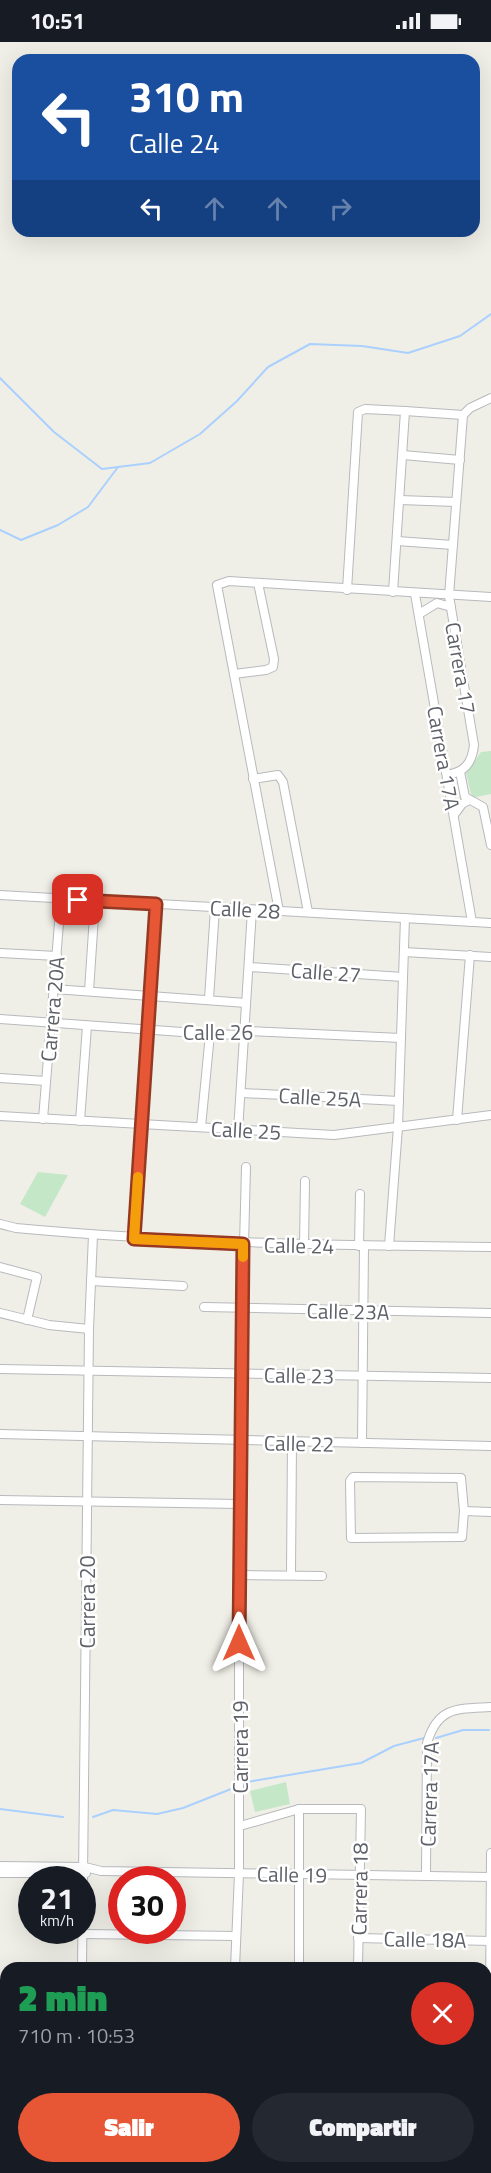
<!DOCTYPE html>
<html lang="es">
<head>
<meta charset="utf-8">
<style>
  :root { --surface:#171b24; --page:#242831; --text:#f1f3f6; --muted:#9ea1a6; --accent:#e75736 }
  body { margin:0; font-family:"Titillium Web",sans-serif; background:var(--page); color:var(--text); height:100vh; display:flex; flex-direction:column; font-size:22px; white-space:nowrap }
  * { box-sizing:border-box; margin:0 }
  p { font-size:20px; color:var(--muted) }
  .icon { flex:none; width:33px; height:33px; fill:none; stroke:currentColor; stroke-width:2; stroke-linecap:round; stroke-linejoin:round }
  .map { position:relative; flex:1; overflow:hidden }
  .sheet { position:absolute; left:0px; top:1920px; width:492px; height:212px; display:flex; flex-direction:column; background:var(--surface); border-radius:18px 18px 0 0; box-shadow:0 6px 24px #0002 }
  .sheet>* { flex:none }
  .banner { position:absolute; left:12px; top:12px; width:468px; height:183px; border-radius:18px; box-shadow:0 6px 24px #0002; background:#1a4fa0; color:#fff; overflow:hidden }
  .speed { position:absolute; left:18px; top:1824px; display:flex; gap:12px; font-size:30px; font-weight:700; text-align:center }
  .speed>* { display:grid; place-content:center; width:78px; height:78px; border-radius:50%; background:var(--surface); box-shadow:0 6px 24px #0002; line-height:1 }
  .speed small { font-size:15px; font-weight:400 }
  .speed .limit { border:9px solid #d22; background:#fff; color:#111 }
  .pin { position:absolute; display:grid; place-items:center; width:51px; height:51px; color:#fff; margin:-26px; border-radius:12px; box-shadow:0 3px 9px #0006 }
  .me { position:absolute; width:66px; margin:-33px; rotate:0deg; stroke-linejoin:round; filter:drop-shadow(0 0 4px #0008) }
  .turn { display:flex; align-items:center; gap:21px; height:126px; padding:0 18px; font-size:27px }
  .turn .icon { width:78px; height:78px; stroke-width:2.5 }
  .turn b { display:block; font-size:42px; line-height:51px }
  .lanes { display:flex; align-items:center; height:57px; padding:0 18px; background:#0003; justify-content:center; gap:30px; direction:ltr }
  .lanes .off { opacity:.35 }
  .round { display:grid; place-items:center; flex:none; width:63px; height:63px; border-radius:32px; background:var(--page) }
  .head { display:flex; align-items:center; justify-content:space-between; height:102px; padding:0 18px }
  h1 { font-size:36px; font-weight:800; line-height:45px; color:#1e9e55 }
  .button { display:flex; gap:12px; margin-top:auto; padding:12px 18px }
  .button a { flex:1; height:69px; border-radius:36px; background:var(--accent); color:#fff; font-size:24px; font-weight:800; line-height:69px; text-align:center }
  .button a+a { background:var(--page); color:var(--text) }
  .status { display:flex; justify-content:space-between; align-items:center; height:42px; padding:0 30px; background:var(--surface); direction:ltr }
  .status svg { height:16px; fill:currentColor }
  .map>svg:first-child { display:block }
  .green { fill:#c4e7c8 }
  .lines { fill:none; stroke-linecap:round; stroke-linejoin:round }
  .stream { stroke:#aad0fe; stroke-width:2 }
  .minor-casing { stroke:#b7b9bd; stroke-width:10 }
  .tertiary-casing { stroke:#b7b9bd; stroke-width:11 }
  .minor { stroke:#fff; stroke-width:8 }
  .tertiary { stroke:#fff; stroke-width:9 }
  .route-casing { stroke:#963923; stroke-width:15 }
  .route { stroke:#e75736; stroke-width:10 }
  .slow { stroke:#f59e0b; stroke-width:10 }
  .labels { text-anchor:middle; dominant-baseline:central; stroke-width:5; stroke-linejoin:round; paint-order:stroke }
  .street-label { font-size:21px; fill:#5e6167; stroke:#fff }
</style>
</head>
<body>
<div class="status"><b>10:51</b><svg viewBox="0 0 49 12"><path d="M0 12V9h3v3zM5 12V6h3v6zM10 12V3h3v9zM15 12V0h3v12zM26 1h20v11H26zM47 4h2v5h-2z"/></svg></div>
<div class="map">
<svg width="491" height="2131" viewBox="0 0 491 2131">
  <rect width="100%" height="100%" fill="#f0efe7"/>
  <g class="green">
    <path d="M491,709v43l-19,4 -6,-25 15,-21z"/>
    <path d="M38,1130l30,3 -23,42 -25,-13z"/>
    <path d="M286,1740l4,22 -35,8 -5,-21z"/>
  </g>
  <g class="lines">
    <g class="stream">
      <path d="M0,336l54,54 48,37 48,-6 50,-29 37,-33 31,-34 42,-23 52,2 46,7 52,-17 31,-22"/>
      <path d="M0,488l21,10 37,-15 30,-18 30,-40"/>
      <path d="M436,1696l27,-8h26"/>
      <path d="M247,1740l114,-19 33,-17 30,-8"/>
      <path d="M0,1767l63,8"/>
      <path d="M93,1775l20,-7 44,4 26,-6 48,-19"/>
    </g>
    <g class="minor-casing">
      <g id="minor">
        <path d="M405,369l58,4 7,-7 21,-10"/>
        <path d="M403,413l57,5"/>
        <path d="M400,458l56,2"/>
        <path d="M397,499l56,4"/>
        <path d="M347,548l11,-178 7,-3 40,2 -12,181"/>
        <path d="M415,552l57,328"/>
        <path d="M419,572l18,-11 14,4"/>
        <path d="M234,632l32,-4 7,-3 1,-8 -16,-76"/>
        <path d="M460,730l5,25 18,10 8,38"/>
        <path d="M447,733c18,-3 25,-12 27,-30l-25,-149 14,-181"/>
        <path d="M253,737l25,-4 5,7 25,130"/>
        <path d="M454,773l8,-11 7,-4"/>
        <path d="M0,853l491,28"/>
        <path d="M279,869l-62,-326 12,-4 262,16"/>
        <path d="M404,910l87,5"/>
        <path d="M0,911l57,3"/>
        <path d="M249,925l154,10"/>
        <path d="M54,947l192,14"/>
        <path d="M89,949l6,-90"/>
        <path d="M209,957l6,-91"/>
        <path d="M0,977l210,15 32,1 4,-4 155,7"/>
        <path d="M0,1036l46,3"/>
        <path d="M242,1051l157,8"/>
        <path d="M0,1074l334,19 157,-20"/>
        <path d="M43,1077l18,-220"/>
        <path d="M457,1078l13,-165"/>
        <path d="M80,1079l7,-95"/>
        <path d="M201,1085l9,-93"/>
        <path d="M238,1089l14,-221"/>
        <path d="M0,1182l16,4c160,15 315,17 475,19"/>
        <path d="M134,1197l22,-335"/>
        <path d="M304,1203l1,-64"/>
        <path d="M359,1204l1,-52"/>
        <path d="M389,1204l9,-119 7,-209"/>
        <path d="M0,1225l37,10 -10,43"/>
        <path d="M91,1239l92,5"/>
        <path d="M204,1265l287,6"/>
        <path d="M0,1271l49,12 40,4"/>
        <path d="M0,1327l491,9"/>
        <path d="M0,1392l491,12"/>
        <path d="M362,1401l2,-197"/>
        <path d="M353,1435l108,1 3,33 -2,26 -111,1 -1,-57z"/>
        <path d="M0,1458l239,4"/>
        <path d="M464,1469l27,1"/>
        <path d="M291,1532l1,-132"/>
        <path d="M239,1533l83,1"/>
        <path d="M240,1784l59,-17h62l-3,159"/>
        <path d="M0,1824l85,1 16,4 390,6"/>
        <path d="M0,1831h86"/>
        <path d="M426,1833l1,-132c11,-37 30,-34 64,-36"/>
        <path d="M83,1892l153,2"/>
        <path d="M358,1896l133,3"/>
        <path d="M82,1926l7,-639 4,-94"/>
        <path d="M235,1926l4,-95v-431l7,-275"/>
        <path d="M299,1926v-159"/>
        <path d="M490,1962l1,-151"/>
        <path d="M0,2098h6"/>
        <path d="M78,2131v-5"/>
        <path d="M231,2131v-5"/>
        <path d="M297,2131v-5"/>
        <path d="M355,2131v-5"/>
        <path d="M426,2131v-5"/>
      </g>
    </g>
    <g class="tertiary-casing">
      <g id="tertiary">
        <path d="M0,1956h6"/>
        <path d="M486,2131l4,-169"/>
      </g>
    </g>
    <use href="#minor" class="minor"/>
    <use href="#tertiary" class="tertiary"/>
  </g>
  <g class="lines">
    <g class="route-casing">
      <path id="route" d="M78,858l78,4 -22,335 109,5 -4,399"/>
    </g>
    <use href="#route" class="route"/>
    <path class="slow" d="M138,1135l-4,62 109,5v13"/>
  </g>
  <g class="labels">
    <g class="street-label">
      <text transform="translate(461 626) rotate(80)">Carrera 17</text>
      <text transform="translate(444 716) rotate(80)">Carrera 17A</text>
      <text transform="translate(245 867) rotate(3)">Calle 28</text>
      <text transform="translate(326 930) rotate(4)">Calle 27</text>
      <text transform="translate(52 967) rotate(-85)">Carrera 20A</text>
      <text x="218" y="990">Calle 26</text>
      <text transform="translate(320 1055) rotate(3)">Calle 25A</text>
      <text transform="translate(246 1088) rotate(3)">Calle 25</text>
      <text transform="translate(299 1203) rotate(1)">Calle 24</text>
      <text transform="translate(348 1269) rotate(1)">Calle 23A</text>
      <text transform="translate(299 1333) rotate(1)">Calle 23</text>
      <text transform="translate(299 1401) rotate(1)">Calle 22</text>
      <text transform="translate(87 1560) rotate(-90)">Carrera 20</text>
      <text transform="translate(240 1705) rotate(-90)">Carrera 19</text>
      <text transform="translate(429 1752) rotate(-88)">Carrera 17A</text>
      <text transform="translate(292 1832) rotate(1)">Calle 19</text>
      <text transform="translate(359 1847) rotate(-89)">Carrera 18</text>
      <text transform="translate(425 1897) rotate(1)">Calle 18A</text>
    </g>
  </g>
</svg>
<div class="speed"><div>21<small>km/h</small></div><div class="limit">30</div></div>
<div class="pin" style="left:78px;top:858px;background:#d93025"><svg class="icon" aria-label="arrive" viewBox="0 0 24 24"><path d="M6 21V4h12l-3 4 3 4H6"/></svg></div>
<svg class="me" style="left:239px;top:1601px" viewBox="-20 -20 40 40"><path d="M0-17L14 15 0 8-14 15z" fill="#e75736" stroke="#fff" stroke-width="4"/></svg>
<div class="banner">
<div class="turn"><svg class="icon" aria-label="left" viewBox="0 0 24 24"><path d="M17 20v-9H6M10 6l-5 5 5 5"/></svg><div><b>310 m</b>Calle 24</div></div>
<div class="lanes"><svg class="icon" aria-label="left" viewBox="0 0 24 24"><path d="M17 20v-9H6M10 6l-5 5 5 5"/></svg><svg class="icon off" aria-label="ahead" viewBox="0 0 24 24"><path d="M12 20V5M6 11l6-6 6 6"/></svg><svg class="icon off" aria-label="ahead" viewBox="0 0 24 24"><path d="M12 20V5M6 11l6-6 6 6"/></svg><svg class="icon off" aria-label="right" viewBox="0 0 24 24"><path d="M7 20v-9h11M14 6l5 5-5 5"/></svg></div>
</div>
<section class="sheet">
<div class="head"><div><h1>2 min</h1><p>710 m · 10:53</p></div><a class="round" style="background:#d93025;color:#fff"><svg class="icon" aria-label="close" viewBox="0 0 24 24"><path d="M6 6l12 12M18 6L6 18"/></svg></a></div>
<div class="button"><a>Salir</a><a>Compartir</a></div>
</section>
</div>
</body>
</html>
